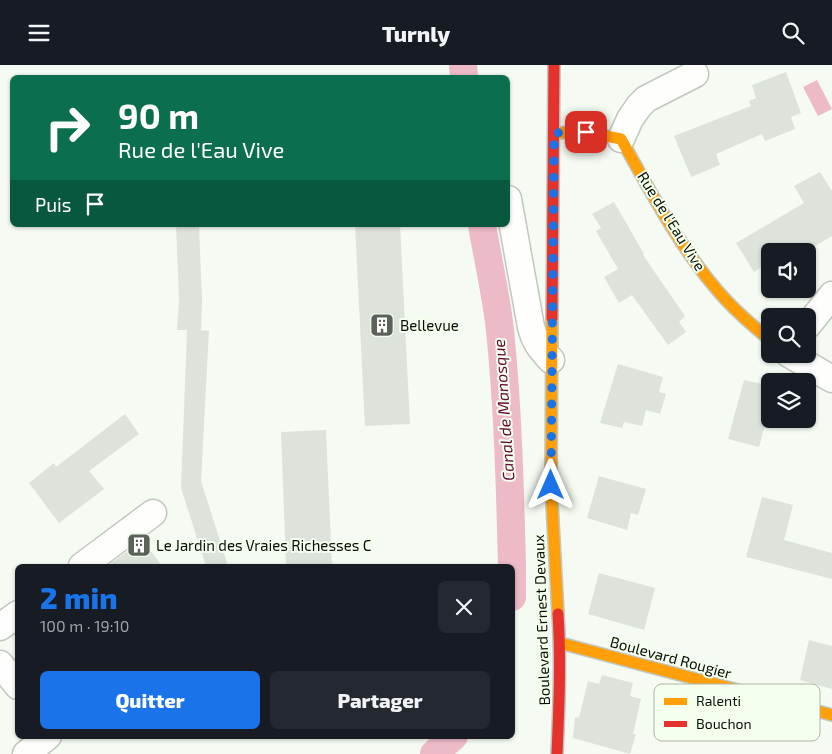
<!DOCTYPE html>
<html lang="fr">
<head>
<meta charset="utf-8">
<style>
  :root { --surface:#171b24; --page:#242831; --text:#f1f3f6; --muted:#9ea1a6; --accent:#1a73e8 }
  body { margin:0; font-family:"Exo 2",sans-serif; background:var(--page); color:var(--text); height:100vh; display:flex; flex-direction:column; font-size:19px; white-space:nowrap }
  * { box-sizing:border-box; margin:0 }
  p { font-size:16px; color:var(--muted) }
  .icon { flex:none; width:28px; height:28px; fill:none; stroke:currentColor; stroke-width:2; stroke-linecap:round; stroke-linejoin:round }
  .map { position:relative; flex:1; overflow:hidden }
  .sheet { position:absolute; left:15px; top:499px; width:500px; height:175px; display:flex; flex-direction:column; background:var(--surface); border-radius:8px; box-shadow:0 1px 4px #0004 }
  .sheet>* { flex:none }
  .guide { position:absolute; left:10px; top:10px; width:500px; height:152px; border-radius:8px; box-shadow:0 1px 4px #0004; background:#0b6e4f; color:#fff; overflow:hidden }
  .buttons { position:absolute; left:761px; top:178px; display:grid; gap:10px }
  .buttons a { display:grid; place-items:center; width:55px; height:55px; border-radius:8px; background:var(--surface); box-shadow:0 1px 4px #0004; font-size:25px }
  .pin { position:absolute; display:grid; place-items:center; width:42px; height:42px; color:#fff; margin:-21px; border-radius:10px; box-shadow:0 2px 8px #0006 }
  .me { position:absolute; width:55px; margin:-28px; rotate:0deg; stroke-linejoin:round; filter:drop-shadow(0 0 4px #0008) }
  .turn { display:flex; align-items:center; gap:18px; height:105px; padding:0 25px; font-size:22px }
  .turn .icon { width:65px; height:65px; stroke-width:2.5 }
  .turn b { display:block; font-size:35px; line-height:42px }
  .then { display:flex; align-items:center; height:48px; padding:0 25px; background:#0003; gap:10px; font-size:19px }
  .round { display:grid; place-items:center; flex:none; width:52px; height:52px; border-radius:8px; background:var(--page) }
  .head { display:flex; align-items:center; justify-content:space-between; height:85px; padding:0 25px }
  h1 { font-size:30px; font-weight:800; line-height:38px; color:var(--accent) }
  .primary-button { display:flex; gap:10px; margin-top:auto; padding:10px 25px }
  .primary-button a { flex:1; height:58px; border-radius:8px; background:var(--accent); color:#fff; font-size:20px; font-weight:800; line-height:58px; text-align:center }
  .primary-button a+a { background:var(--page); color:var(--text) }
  header { display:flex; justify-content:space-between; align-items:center; height:65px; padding:0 25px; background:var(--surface); font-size:22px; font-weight:800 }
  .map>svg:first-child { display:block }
  .water { fill:#edbac8 }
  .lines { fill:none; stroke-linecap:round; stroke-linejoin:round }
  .canal { stroke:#edbac8; stroke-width:28 }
  .building { fill:#dde3da }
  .street-casing { stroke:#c1c7be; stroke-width:29 }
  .slow-casing { stroke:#c1c7be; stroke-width:14 }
  .jam-casing { stroke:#c1c7be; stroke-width:14 }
  .street { stroke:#fefefd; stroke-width:26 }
  .slow { stroke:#ff9f0a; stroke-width:11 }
  .jam { stroke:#e5322d; stroke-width:11 }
  .route { stroke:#1a73e8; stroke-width:9; stroke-dasharray:0 16.2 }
  .labels { text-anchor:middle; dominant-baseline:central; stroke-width:4; stroke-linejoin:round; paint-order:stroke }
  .street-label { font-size:15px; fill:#090f06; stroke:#f4ffee }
  .poi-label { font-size:15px; fill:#090f06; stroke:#f4ffee; text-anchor:start }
  .water-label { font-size:16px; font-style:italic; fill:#620633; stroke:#f4ffee }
  .key { fill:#f4ffee; stroke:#aeb7a8; stroke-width:1 }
  .key-label { font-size:14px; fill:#090f06 }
</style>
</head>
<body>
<header><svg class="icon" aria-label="menu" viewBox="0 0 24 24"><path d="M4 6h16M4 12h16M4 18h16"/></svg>Turnly<svg class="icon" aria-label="search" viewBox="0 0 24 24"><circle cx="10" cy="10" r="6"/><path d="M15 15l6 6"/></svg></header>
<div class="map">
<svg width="832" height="689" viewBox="0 0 832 689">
  <rect width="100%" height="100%" fill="#f5fbf2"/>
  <path class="water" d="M817,15l15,29 -14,7 -15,-29z"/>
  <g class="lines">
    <g class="canal">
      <path d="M463,0l1,12"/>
      <path d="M482,160c6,35 14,70 18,105 8,79 10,157 12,236"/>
      <path d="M512,505v27"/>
      <path d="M434,689l20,-18"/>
    </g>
  </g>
  <g class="building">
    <path d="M786,7l15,41 -10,4 4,12 -30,12 -3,-7 -46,20 4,11 -29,12 -17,-41 77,-30 -2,-5 7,-3 -4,-13z"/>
    <path d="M820,107l12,19v45l-25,15h-37v11l-16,10 -18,-29 68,-40 -10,-17z"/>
    <path d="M614,137l30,52 -1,1 42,61 -6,6 7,10 -18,13 -36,-50 -13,8 -15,-26 14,-8 -22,-38 5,-3 -9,-14z"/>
    <path d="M176,160h23l3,74 -1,31h-3l11,1 -8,150 27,85h-22l-25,-78 6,-158h-10l2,-30z"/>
    <path d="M355,160h45l10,199 -45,2z"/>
    <path d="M618,299l45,13 -4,15 7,2 -6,20 -14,-4 -4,16 -18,-4 -2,6 -22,-5z"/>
    <path d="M744,315l26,6v20l-11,41 -31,-8z"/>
    <path d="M125,349l14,20 -50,37 15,18 -45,34 -30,-40 25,-20 2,4z"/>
    <path d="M326,365l6,136h-46l-5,-134z"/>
    <path d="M599,411l47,13 -8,26 -7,-2 -4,17 -40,-12z"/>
    <path d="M762,432l31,8 -9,35 48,13v26l-86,-22z"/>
    <path d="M143,475l19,26h-55z"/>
    <path d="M599,508l56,15 -11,42 -56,-16z"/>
    <path d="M809,575l23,6v43l-32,-9z"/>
    <path d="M602,610l31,8 -3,13 11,3 -8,35h3l-6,20 -57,-16 2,-21 4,1 9,-37 11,3z"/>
  </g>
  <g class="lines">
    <g class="street-casing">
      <g id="street">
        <path d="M621,74l9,-20 9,-13 7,-7 49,-25"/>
        <path d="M508,134l23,128c4,16 10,22 20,33"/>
        <path d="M808,260l24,-30"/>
        <path d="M789,289l43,25"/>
        <path d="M82,501l71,-53"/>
        <path d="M0,562l18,-13"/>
        <path d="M0,599l18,22"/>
        <path d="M26,689l22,-18"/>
      </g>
    </g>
    <g class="slow-casing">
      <g id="slow">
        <path d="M554,68l32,-1 35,7c31,55 61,113 104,160 14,15 29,28 45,41"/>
        <path d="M552,253l-1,167 7,129"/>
        <path d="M560,578l272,72"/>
      </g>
    </g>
    <g class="jam-casing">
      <g id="jam">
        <path d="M552,253l2,-253"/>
        <path d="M557,689c2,-47 4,-93 1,-140"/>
      </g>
    </g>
    <use href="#street" class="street"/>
    <use href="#slow" class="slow"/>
    <use href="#jam" class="jam"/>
  </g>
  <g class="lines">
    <path class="route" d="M551,420l3,-352 32,-1"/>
  </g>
  <defs>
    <g id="building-square" transform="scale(1.25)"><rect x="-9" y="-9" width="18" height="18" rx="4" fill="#5c6259" stroke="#f4ffee"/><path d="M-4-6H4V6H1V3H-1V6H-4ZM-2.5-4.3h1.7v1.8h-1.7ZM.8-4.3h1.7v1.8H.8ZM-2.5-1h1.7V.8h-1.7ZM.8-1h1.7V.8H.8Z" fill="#fff"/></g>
  </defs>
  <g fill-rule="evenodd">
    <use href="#building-square" x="382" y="260"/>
    <use href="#building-square" x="139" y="480"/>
  </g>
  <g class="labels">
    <g class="street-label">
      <text transform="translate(672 156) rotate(58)">Rue de l'Eau Vive</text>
      <text transform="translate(541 555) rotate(-92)">Boulevard Ernest Devaux</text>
      <text transform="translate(671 592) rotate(15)">Boulevard Rougier</text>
    </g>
    <g class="poi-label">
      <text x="400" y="260">Bellevue</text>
      <text x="156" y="480">Le Jardin des Vraies Richesses C</text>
    </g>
    <g class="water-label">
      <text transform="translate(503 345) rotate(-94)">Canal de Manosque</text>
    </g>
  </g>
  <rect x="654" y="619" width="166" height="57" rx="8" class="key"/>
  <rect x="664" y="633" width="23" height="7" fill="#ff9f0a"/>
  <rect x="664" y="656" width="23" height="6" fill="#e5322d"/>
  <g class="key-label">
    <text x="696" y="641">Ralenti</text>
    <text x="696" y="664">Bouchon</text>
  </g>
</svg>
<div class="buttons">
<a><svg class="icon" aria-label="sound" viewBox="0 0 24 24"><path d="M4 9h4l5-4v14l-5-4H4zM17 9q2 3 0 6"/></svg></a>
<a><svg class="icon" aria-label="search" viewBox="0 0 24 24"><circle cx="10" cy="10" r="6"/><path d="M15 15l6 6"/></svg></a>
<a><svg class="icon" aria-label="layers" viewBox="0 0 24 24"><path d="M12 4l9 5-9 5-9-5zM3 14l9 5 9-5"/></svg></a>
</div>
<div class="pin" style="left:586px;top:67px;background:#d93025"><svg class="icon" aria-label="arrive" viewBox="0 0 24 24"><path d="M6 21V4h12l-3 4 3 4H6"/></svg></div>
<svg class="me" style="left:551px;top:420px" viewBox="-20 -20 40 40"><path d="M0-17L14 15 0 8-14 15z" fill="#1a73e8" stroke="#fff" stroke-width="4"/></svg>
<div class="guide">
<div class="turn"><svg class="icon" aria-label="right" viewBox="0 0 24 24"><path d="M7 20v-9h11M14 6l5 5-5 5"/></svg><div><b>90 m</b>Rue de l'Eau Vive</div></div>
<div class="then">Puis<svg class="icon" aria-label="arrive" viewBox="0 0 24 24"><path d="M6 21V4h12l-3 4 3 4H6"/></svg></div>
</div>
<section class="sheet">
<div class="head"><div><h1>2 min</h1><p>100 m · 19:10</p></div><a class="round"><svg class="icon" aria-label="close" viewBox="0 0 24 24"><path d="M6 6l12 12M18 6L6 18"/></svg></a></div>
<div class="primary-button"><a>Quitter</a><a>Partager</a></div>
</section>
</div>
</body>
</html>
